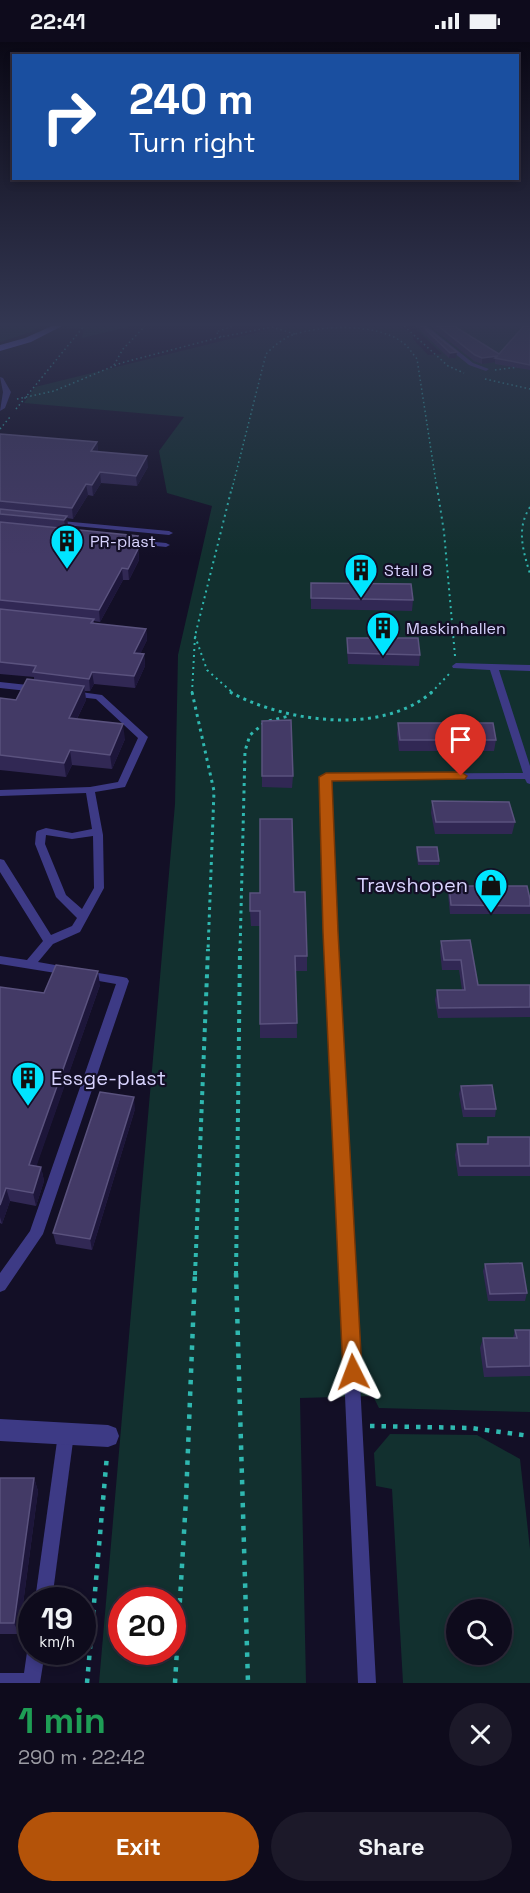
<!DOCTYPE html>
<html lang="en">
<head>
<meta charset="utf-8">
<style>
  :root { --surface:#0e0b1c; --page:#1c1929; --text:#f1f3f6; --muted:#9b9ba3; --line:#2e2b3b; --accent:#b45309 }
  body { margin:0; font-family:"Space Grotesk",sans-serif; background:var(--page); color:var(--text); height:100vh; display:flex; flex-direction:column; font-size:22px; white-space:nowrap }
  * { box-sizing:border-box; margin:0 }
  p { font-size:20px; color:var(--muted) }
  .icon { flex:none; width:33px; height:33px; fill:none; stroke:currentColor; stroke-width:2; stroke-linecap:round; stroke-linejoin:round }
  .map { position:relative; height:1641px; overflow:hidden }
  .side { display:flex; flex-direction:column; background:var(--surface); flex:1 }
  .side>* { flex:none }
  .guide { position:absolute; left:12px; top:12px; width:507px; height:126px; border-radius:0px; box-shadow:0 3px 9px #0003,0 0 0 2px var(--line); background:#1a4fa0; color:#fff; overflow:hidden }
  .controls { position:absolute; left:446px; top:1557px; display:grid; gap:12px }
  .controls a { display:grid; place-items:center; width:66px; height:66px; border-radius:50%; background:var(--surface); box-shadow:0 3px 9px #0003,0 0 0 2px var(--line); font-size:30px }
  .speed { position:absolute; left:18px; top:1545px; display:flex; gap:12px; font-size:30px; font-weight:700; text-align:center }
  .speed>* { display:grid; place-content:center; width:78px; height:78px; border-radius:50%; background:var(--surface); box-shadow:0 3px 9px #0003,0 0 0 2px var(--line); line-height:1 }
  .speed small { font-size:15px; font-weight:400 }
  .speed .limit { border:9px solid #d22; background:#fff; color:#111 }
  .pin { position:absolute; display:grid; place-items:center; width:51px; height:51px; color:#fff; margin:-62px -26px; border-radius:50% 50% 50% 0; rotate:-45deg; box-shadow:0 0 6px #0007 }
  .pin .icon { rotate:45deg }
  .me { position:absolute; width:66px; margin:-33px; rotate:357deg; stroke-linejoin:round; filter:drop-shadow(0 0 4px #0008) }
  .turn { display:flex; align-items:center; gap:21px; height:126px; padding:0 18px; font-size:27px }
  .turn .icon { width:78px; height:78px; stroke-width:2.5 }
  .turn b { display:block; font-size:42px; line-height:51px }
  .round { display:grid; place-items:center; flex:none; width:63px; height:63px; border-radius:32px; background:var(--page) }
  .overview { display:flex; align-items:center; justify-content:space-between; height:102px; padding:0 18px }
  h1 { font-size:36px; font-weight:600; line-height:45px; color:#1e9e55 }
  .action { display:flex; gap:12px; margin-top:auto; padding:12px 18px }
  .action a { flex:1; height:69px; border-radius:36px; background:var(--accent); color:#fff; font-size:24px; font-weight:600; line-height:69px; text-align:center }
  .action a+a { background:var(--page); color:var(--text) }
  .status { display:flex; justify-content:space-between; align-items:center; height:42px; padding:0 30px; background:var(--surface); direction:ltr }
  .status svg { height:16px; fill:currentColor }
  .map>svg:first-child { display:block }
  .green { fill:#12302f; fill-rule:evenodd }
  .lines { fill:none; stroke-linecap:round; stroke-linejoin:round }
  .path-far4 { stroke:#2fb8b0; stroke-width:1.5; stroke-dasharray:1.5 3; stroke-linecap:butt }
  .path-far3 { stroke:#2fb8b0; stroke-width:2; stroke-dasharray:2 4; stroke-linecap:butt }
  .path-far2 { stroke:#2fb8b0; stroke-width:3; stroke-dasharray:3 4.5; stroke-linecap:butt }
  .path-far1 { stroke:#2fb8b0; stroke-width:4; stroke-dasharray:4 5; stroke-linecap:butt }
  .path { stroke:#2fb8b0; stroke-width:4.5; stroke-dasharray:4.5 7; stroke-linecap:butt }
  .lane { fill:#3d3a85; fill-rule:evenodd }
  .street { fill:#3d3a85; fill-rule:evenodd }
  .secondary { fill:#6f6bff; fill-rule:evenodd }
  .wall { fill:#312854 }
  .shaded-wall { fill:#1d163a }
  .building { fill:#433a66; stroke:#5a527e; stroke-width:1.5 }
  .route { fill:#b45309; stroke:#753606; stroke-width:1.5 }
  .labels { text-anchor:middle; dominant-baseline:central; stroke-width:4.5; stroke-linejoin:round; paint-order:stroke }
  .far-poi-label { font-size:16px; fill:#d9d4ff; stroke:#130f26; text-anchor:start }
  .poi-label { font-size:20px; fill:#d9d4ff; stroke:#130f26; text-anchor:end }
</style>
</head>
<body>
<div class="status"><b>22:41</b><svg viewBox="0 0 49 12"><path d="M0 12V9h3v3zM5 12V6h3v6zM10 12V3h3v9zM15 12V0h3v12zM26 1h20v11H26zM47 4h2v5h-2z"/></svg></div>
<div class="map">
<svg width="530" height="1641" viewBox="0 0 530 1641">
  <rect width="100%" height="100%" fill="#130f26"/>
  <g class="green">
    <path d="M0,284h40l-6,5 -34,11z"/>
    <path d="M69,284h63l-50,12 2,-9 -18,-1z"/>
    <path d="M282,284h119l12,9v4l15,16 14,-1 -29,-28h117v1086l-151,-4 -6,-12 -73,2 6,285h-207l76,-879 3,-149 34,-149 -45,-13 -8,-42 25,-34 -160,-14 11,-16zM122,1558h50v52h-50z"/>
    <path d="M390,1392l87,1 43,24 10,90v134h-127l-11,-194 -16,-3 -2,-33zM456,1568h45v44h-45z"/>
  </g>
  <g class="lines">
    <g class="path-far4">
      <path d="M404,284l44,40 16,7"/>
      <path d="M221,295l-5,-5 17,-6"/>
      <path d="M114,323l9,-16 22,-23"/>
      <path d="M495,328l23,-3"/>
      <path d="M485,337l45,10"/>
      <path d="M17,357l37,-8 67,-28 100,-26 51,-10 23,7"/>
      <path d="M16,367l68,-83"/>
      <path d="M0,387l10,-12"/>
      <path d="M232,447l34,-135c8,-8 16,-15 26,-19 29,-10 84,-12 110,7 6,4 10,11 15,17l20,130"/>
    </g>
    <g class="path-far3">
      <path d="M437,445l7,45 11,124"/>
      <path d="M530,465c-14,22 -7,43 0,67"/>
      <path d="M195,594l12,34 26,23"/>
      <path d="M192,651l3,-57 37,-149"/>
      <path d="M431,651l19,-20"/>
    </g>
    <g class="path-far2">
      <path d="M192,650l22,99 -6,160"/>
      <path d="M230,650c55,30 151,44 202,0"/>
      <path d="M269,679l20,-5"/>
      <path d="M240,909l5,-200 5,-16 13,-11"/>
    </g>
    <g class="path-far1">
      <path d="M195,1233l13,-326"/>
      <path d="M236,1233l4,-326"/>
    </g>
    <g class="path">
      <path d="M236,1231l12,410"/>
      <path d="M370,1384l101,2 59,8"/>
      <path d="M87,1641l20,-228"/>
      <path d="M175,1641l11,-184 9,-226"/>
    </g>
    <g class="lane">
      <path d="M421,284h6l46,37 16,6 -3,2 -17,-6z"/>
      <path d="M51,478l118,11 4,2 -4,2 -115,-11 -4,-2z"/>
      <path d="M123,497l43,4 4,2 -4,2 -40,-4h-3z"/>
      <path d="M456,621l74,2v6l-31,-1 31,96v18l-3,-1 -2,-4 -194,1 5,152 40,751h-18l-34,-751 -3,-155 5,-3 197,-1 -33,-103 -37,-2 -1,-2z"/>
      <path d="M0,640l37,4 4,3 -4,3 -37,-4z"/>
      <path d="M73,649l29,4 46,42 -23,50 -30,5 8,43 1,53 -24,44 -27,12 -15,18 34,6 2,3 -2,3 -4,1 -68,-11v-8l27,4 16,-19 -43,-69v-13l4,1 47,75 21,-9 5,-8 -21,-21 -21,-53 1,-11 1,-2 9,-3 26,5 20,-4 -6,-36 -86,3v-6l90,-3 28,-5 20,-44 -42,-39 -26,-3 -1,-2 1,-2zM46,793l26,4 21,-3 1,52 -12,21 -16,-14 -21,-51z"/>
      <path d="M86,929l37,6 4,1 2,3 -86,253 -38,56 -5,2v-19l30,-42 86,-247 -34,-6 -2,-3 2,-3z"/>
      <path d="M66,1384l6,2 2,6 -22,166h-17l23,-166 2,-6z"/>
      <path d="M32,1603v7h13l-5,31h-40v-10h24l3,-21z"/>
    </g>
    <g class="street">
      <path d="M0,335l3,1 8,14 -6,16 -5,3 3,-19z"/>
      <path d="M0,1377l108,6 8,3 3,8 -3,8 -8,3 -108,-6z"/>
    </g>
    <path class="secondary" d="M52,284h10l-31,16 -31,9v-6l25,-7z"/>
  </g>
  <g class="wall">
    <path d="M416,284h9l31,32h-7z"/>
    <path d="M430,284h24l45,28 31,-28v44l-35,-6v-2l-13,2 -8,-3z"/>
    <path d="M0,392l97,8 1,10 50,15 -11,19 -36,-3 -8,13 -5,-1 -15,24 -6,-1 1,9 -1,2 71,18 1,13 -10,20h-6l-23,42 -6,-1v2l52,6 1,11 -7,14h4l1,12 -10,22 -41,-4 -4,7h-5l1,9 -9,19 48,20 -13,30 -40,-4 -6,12 -66,-7v-72l16,2 18,-20v-3l-34,-3z"/>
    <path d="M311,541l102,17 -1,11 -101,-2z"/>
    <path d="M347,596l73,17 -1,11 -71,-2 -1,-15z"/>
    <path d="M262,679l31,55 -1,12 -30,-1z"/>
    <path d="M398,681l98,17 -2,11h-95l-2,-17z"/>
    <path d="M432,759l83,21 -3,12h-77l-4,-21z"/>
    <path d="M417,805l22,14v4h-21l-2,-14z"/>
    <path d="M449,844l81,13v15h-80l-2,-20z"/>
    <path d="M294,850l13,64v15h-11l1,67h-37v-112h-9l-1,-15z"/>
    <path d="M470,898l8,45h52v32l-92,1 -3,-18 2,-10h25l-3,-20h-17l-2,-19 1,-10z"/>
    <path d="M100,943l-64,181 5,1 3,14 -8,25 -26,-5 -8,23 -2,-1v-236l44,6z"/>
    <path d="M461,1044l35,23 -1,8h-32l-4,-23z"/>
    <path d="M135,1067l-43,141 -36,-6 -3,-11z"/>
    <path d="M488,1095h42v39h-72l-3,-21 2,-11h29z"/>
    <path d="M485,1222l42,29 -2,8h-37l-5,-30z"/>
    <path d="M515,1288h15v46l-46,1 -4,-29 3,-10h30z"/>
    <path d="M0,1436h34l4,13 -19,143h-19z"/>
  </g>
  <g class="shaded-wall">
    <path d="M457,310l-1,6h-7l1,-5z"/>
    <path d="M498,314l-3,2v4l-13,2v-6z"/>
    <path d="M97,400l1,10 -7,-1z"/>
    <path d="M147,414l1,11 -11,19 -1,-10z"/>
    <path d="M100,430l1,11 -8,13 -1,-11z"/>
    <path d="M86,442l2,11 -15,24 -1,-11z"/>
    <path d="M67,474l1,11 -2,4 -2,-11z"/>
    <path d="M138,494v11l-5,12 -1,-11z"/>
    <path d="M138,507l1,11 -10,20 -1,-11z"/>
    <path d="M122,526l1,12 -23,42 -1,-12z"/>
    <path d="M146,587l1,11 -12,25 -1,-12z"/>
    <path d="M144,612l1,12 -10,22 -1,-12z"/>
    <path d="M92,630l2,12 -4,7 -1,-12z"/>
    <path d="M84,644l2,14 -16,33 -1,-15z"/>
    <path d="M123,682l2,15 -13,30 -2,-14z"/>
    <path d="M70,708l2,15 -6,12 -2,-14z"/>
    <path d="M98,929l2,14 -68,194 -3,-14z"/>
    <path d="M134,1055l1,12 -43,141 -2,-11z"/>
    <path d="M41,1125l3,14 -8,25 -3,-13z"/>
    <path d="M6,1146l4,13 -8,23 -2,-7v-12z"/>
    <path d="M34,1436l4,13 -19,143 -5,-11z"/>
  </g>
  <g class="building">
    <path d="M422,284h2l33,26 -7,1z"/>
    <path d="M438,284h16l45,28 25,-28h6v39l-35,-7 3,-2 -16,2 -7,-3z"/>
    <path d="M0,392l97,8 -6,9 56,5 -11,20 -36,-4 -8,13 -6,-1 -14,24 -72,-7z"/>
    <path d="M0,467l67,7 -3,4 -64,-6z"/>
    <path d="M0,480l138,14 -6,12 6,1 -10,20 -6,-1 -23,42 -99,-10z"/>
    <path d="M311,541l100,1 2,16 -102,-2z"/>
    <path d="M0,567l94,10 -3,4 55,6 -12,24 10,1 -10,22 -42,-4 -3,7 -56,-7 3,-6 -36,-4z"/>
    <path d="M347,596h71l2,17 -72,-2z"/>
    <path d="M27,637l57,7 -15,32 54,6 -13,31 -40,-5 -6,13 -64,-8v-57l16,2z"/>
    <path d="M291,678l2,56h-31v-55z"/>
    <path d="M398,681h95l3,17h-96z"/>
    <path d="M432,759l77,1 6,20h-79z"/>
    <path d="M260,777h32l2,73h11l2,64h-12l2,67 -37,1v-113h-10v-18h10z"/>
    <path d="M417,805h20l2,14h-20z"/>
    <path d="M449,844h78l3,13v7l-79,-1z"/>
    <path d="M470,898l8,45h52v22l-91,1 -2,-18h28l-4,-30h-17l-3,-19z"/>
    <path d="M56,923l42,6 -69,194 12,2 -8,26 -27,-5 -6,17v-218l44,6z"/>
    <path d="M492,1043l4,24h-31l-4,-23z"/>
    <path d="M100,1050l34,5 -44,142 -37,-6z"/>
    <path d="M488,1095h42v29h-70l-3,-22h31z"/>
    <path d="M522,1221l5,30 -37,1 -5,-30z"/>
    <path d="M515,1288h15v36l-43,1 -4,-29h34z"/>
    <path d="M0,1436h34l-20,145h-14z"/>
  </g>
  <linearGradient id="sky" x2="0" y2="1"><stop stop-color="#0a0815"/><stop offset="0.55" stop-color="#333752"/><stop offset="1" stop-color="#333752" stop-opacity="0"/></linearGradient>
  <rect width="530" height="514" fill="url(#sky)"/>
  <path class="route" d="M461,730l6,4 -2,3 -133,2 6,151 24,440 -2,6 -7,3 -7,-3 -3,-6 -20,-440 -4,-155 7,-4z"/>
  <defs>
    <g id="building-pin" transform="scale(1.725)"><path d="M0 17L-7.5 6A9.5 9.5 0 1 1 7.5 6Z" fill="#00e5ff" stroke="#130f26"/><path d="M-4-6H4V6H1V3H-1V6H-4ZM-2.5-4.3h1.7v1.8h-1.7ZM.8-4.3h1.7v1.8H.8ZM-2.5-1h1.7V.8h-1.7ZM.8-1h1.7V.8H.8Z" fill="#111"/></g>
    <g id="shop-pin" transform="scale(1.725)"><path d="M0 17L-7.5 6A9.5 9.5 0 1 1 7.5 6Z" fill="#00e5ff" stroke="#130f26"/><path d="M-5-2.5h2.3a2.7 3.5 0 0 1 5.4 0H5L5.5 6h-11ZM-1.5-2.5h3a1.5 2.3 0 0 0-3 0Z" fill="#111"/></g>
  </defs>
  <g fill-rule="evenodd">
    <use href="#building-pin" x="67" y="499"/>
    <use href="#building-pin" x="361" y="528"/>
    <use href="#building-pin" x="383" y="586"/>
    <use href="#shop-pin" x="491" y="843"/>
    <use href="#building-pin" x="28" y="1036"/>
  </g>
  <g class="labels">
    <g class="far-poi-label">
      <text x="90" y="499">PR-plast</text>
      <text x="384" y="528">Stall 8</text>
      <text x="406" y="586">Maskinhallen</text>
    </g>
    <g class="poi-label">
      <text x="468" y="843">Travshopen</text>
      <text x="51" y="1036" text-anchor="start">Essge-plast</text>
    </g>
  </g>
</svg>
<div class="controls">
<a><svg class="icon" aria-label="search" viewBox="0 0 24 24"><circle cx="10" cy="10" r="6"/><path d="M15 15l6 6"/></svg></a>
</div>
<div class="speed"><div>19<small>km/h</small></div><div class="limit">20</div></div>
<div class="pin" style="left:461px;top:734px;background:#d93025"><svg class="icon" aria-label="arrive" viewBox="0 0 24 24"><path d="M6 21V4h12l-3 4 3 4H6"/></svg></div>
<svg class="me" style="left:353px;top:1330px" viewBox="-20 -20 40 40"><path d="M0-17L14 15 0 8-14 15z" fill="#b45309" stroke="#fff" stroke-width="4"/></svg>
<div class="guide">
<div class="turn"><svg class="icon" aria-label="right" viewBox="0 0 24 24"><path d="M7 20v-9h11M14 6l5 5-5 5"/></svg><div><b>240 m</b>Turn right</div></div>
</div>
</div>
<section class="side">
<div class="overview"><div><h1>1 min</h1><p>290 m · 22:42</p></div><a class="round"><svg class="icon" aria-label="close" viewBox="0 0 24 24"><path d="M6 6l12 12M18 6L6 18"/></svg></a></div>
<div class="action"><a>Exit</a><a>Share</a></div>
</section>
</body>
</html>
